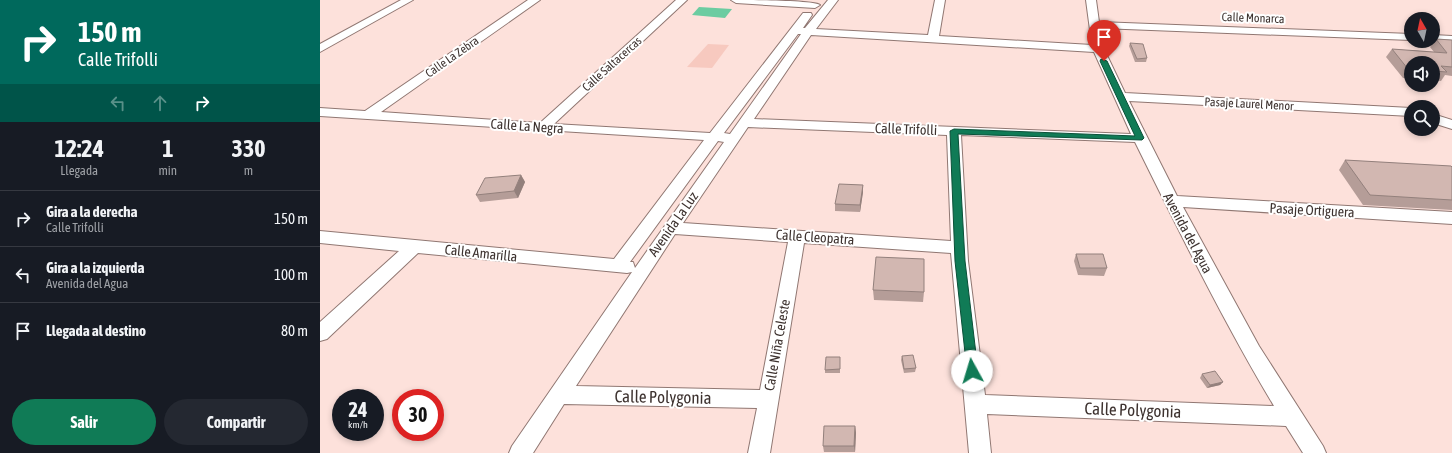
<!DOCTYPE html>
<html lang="es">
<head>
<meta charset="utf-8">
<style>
  :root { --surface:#171b24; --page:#242831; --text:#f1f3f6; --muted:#9ea1a6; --line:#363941; --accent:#107b56 }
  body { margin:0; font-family:"Asap Condensed",sans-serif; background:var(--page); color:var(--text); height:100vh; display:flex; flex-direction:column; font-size:15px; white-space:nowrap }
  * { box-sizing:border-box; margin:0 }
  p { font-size:13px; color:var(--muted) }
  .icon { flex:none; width:22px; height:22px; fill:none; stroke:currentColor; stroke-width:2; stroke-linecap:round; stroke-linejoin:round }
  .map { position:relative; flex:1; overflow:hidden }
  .panel { display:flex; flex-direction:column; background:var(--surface); width:320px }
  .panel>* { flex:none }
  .guide { background:#00695c; color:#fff; overflow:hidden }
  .needle { width:26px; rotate:351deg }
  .buttons { position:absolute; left:1084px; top:12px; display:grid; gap:8px }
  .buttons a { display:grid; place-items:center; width:36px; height:36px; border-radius:50%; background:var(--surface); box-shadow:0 2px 6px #0003; font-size:20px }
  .speed { position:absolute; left:12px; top:389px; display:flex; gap:8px; font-size:20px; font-weight:700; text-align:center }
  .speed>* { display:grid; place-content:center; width:52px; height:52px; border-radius:50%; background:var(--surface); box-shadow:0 2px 6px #0003; line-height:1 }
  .speed small { font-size:10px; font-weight:400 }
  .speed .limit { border:6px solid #d22; background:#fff; color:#111 }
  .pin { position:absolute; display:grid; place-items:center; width:34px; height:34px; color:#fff; margin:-41px -17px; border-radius:50% 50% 50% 0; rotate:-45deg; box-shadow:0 0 4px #0007 }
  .pin .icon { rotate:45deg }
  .me { position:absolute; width:44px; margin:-22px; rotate:354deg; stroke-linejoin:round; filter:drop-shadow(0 0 3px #0008) }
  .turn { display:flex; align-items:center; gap:14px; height:84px; padding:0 12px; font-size:18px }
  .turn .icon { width:52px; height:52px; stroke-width:2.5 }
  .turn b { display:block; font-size:28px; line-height:34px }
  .lanes { display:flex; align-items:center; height:38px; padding:0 12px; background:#0003; justify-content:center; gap:20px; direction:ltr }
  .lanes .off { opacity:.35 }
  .eta { display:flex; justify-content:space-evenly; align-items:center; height:68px; text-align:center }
  .eta b { font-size:24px; font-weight:700; line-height:28px }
  .action { display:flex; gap:8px; margin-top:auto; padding:8px 12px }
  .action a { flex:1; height:46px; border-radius:24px; background:var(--accent); color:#fff; font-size:16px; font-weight:700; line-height:46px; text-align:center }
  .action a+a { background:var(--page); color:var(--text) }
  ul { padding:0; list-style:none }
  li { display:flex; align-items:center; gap:12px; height:56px; padding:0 12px; border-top:1px solid var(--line) }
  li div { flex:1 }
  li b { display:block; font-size:15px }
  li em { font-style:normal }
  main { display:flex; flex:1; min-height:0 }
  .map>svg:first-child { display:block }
  .green { fill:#f7c9bf }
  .water { fill:#6ccca1 }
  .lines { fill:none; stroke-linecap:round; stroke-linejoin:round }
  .minor-casing { stroke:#907772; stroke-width:2 }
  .minor { fill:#fff; fill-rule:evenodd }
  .wall { fill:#b59d98 }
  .shaded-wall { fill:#93807c }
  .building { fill:#d2b7b1; stroke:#93807c }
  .route { fill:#107b56; stroke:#0a5038 }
  .labels { text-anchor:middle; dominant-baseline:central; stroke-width:4; stroke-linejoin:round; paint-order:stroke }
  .far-street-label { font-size:12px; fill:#3d322f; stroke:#fff }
  .street-label { font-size:14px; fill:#3d322f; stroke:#fff }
  .near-street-label { font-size:17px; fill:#3d322f; stroke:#fff }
</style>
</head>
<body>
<main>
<section class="panel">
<div class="guide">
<div class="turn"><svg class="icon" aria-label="right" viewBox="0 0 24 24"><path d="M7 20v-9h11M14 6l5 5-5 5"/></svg><div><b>150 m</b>Calle Trifolli</div></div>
<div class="lanes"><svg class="icon off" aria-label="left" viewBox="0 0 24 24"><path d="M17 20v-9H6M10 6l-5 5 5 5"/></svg><svg class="icon off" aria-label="ahead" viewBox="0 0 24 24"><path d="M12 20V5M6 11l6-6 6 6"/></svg><svg class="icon" aria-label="right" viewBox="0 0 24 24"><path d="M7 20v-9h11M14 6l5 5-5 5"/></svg></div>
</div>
<div class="eta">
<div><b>12:24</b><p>Llegada</p></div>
<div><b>1</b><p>min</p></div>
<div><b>330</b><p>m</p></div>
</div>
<ul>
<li><svg class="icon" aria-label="right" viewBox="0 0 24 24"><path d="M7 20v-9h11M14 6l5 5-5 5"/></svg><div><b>Gira a la derecha</b><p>Calle Trifolli</p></div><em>150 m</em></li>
<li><svg class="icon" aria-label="left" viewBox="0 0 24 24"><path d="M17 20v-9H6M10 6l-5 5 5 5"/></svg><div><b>Gira a la izquierda</b><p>Avenida del Agua</p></div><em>100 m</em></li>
<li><svg class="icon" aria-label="arrive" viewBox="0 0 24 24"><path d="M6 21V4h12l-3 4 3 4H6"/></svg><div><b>Llegada al destino</b></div><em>80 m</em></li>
</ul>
<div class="action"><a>Salir</a><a>Compartir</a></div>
</section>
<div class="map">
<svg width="1132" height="453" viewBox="0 0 1132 453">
  <rect width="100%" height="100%" fill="#fde1db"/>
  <path class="green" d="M388,44l21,1 -17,23 -25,-1z"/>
  <path class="water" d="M379,7l33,2 -7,9 -33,-3z"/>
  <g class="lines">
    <g class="minor-casing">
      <g id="minor">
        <path d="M81,0h12l-93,52v-8z"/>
        <path d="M208,0h12l-159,112 159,11 136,-123h11l-133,124 156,9 93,-120h8l1,2 -9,13h2l23,-28h10l-22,29 112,6 7,-35h10l-6,36 153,9 -6,-45h10l3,22 312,12v6l-311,-12 4,21 21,44 286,15v8l-282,-15 48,95 275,16v12l-269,-17 76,139 64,100 3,7h-23l-17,-27 -299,-12 4,39h-22l-18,-200 -147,-10 -34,210h-22l9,-45 -193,-4 -31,49h-24l3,-7 120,-174 -5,1 -209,-20 -91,86 -7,2v-19l79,-71 -79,-8v-12l294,28 90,-119 -384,-24v-8l45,3zM478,34h3l-71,100 -6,-1zM491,35l283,17 37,82 -377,-15zM428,127l199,8 4,106 -268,-18zM641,135l174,7c44,89 88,179 139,264l-289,-11 -17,-134zM398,141l6,1 -89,126 -2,-6h-3zM355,234l113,8 -28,148 -184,-4z"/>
        <path d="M411,0c13,0 83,0 89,5l-5,3 -79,-5z"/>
        <path d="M1113,35l19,1v6l-20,-1h1z"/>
        <path d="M1113,114l19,6v9l-19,-6z"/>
      </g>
    </g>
    <use href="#minor" class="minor"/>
  </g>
  <g class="wall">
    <path d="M1116,39l16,1v36l-7,-1 -4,6 -8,-1v-17h-22v15h-8l-17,-21 6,-8 42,3 -4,-5z"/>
    <path d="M810,43l17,15 -1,4h-11l-6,-16z"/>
    <path d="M1025,160l107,7v43l-89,-5 -24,-35z"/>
    <path d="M201,175l4,7 -7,16 -38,4 -4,-7z"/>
    <path d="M543,185v7l-3,20 -25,-1v-7z"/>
    <path d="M756,254l31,14 -3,8 -26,-1 -4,-14z"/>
    <path d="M553,290l51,2 -1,10 -49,-2z"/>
    <path d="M582,356l14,12 -1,4 -11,1 -3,-13z"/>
    <path d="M520,357v16h-15v-3z"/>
    <path d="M882,374l21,8 -3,3 -13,3 -7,-10z"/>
    <path d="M535,426l1,7 -1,19h-31l-1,-6z"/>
  </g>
  <g class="shaded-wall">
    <path d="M201,175l4,7 -7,16 -4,-7z"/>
    <path d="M543,185v7l-3,20v-7z"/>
    <path d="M903,382l-3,3 -13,3 3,-3z"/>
    <path d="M535,426l1,7 -1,19 -1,-6z"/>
  </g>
  <g class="building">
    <path d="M1116,39l16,1v27l-11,-1 6,6 -14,-1v-8h-22v6h-3l-16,-20 55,4z"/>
    <path d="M810,43l13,1 4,14 -10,1z"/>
    <path d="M1025,160l106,6 1,1v33l-82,-5z"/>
    <path d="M201,175l-7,16 -38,4 9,-17z"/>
    <path d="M519,184l24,1 -3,20 -25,-1z"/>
    <path d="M756,254h27l4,14h-27z"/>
    <path d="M556,257l48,2v33l-51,-2z"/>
    <path d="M593,355l3,13 -12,1 -2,-13z"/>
    <path d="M506,357h14v12l-15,1z"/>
    <path d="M895,371l8,11 -13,3 -8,-11z"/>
    <path d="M504,426h31l-1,20h-31z"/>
  </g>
  <path class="route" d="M781,59l6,2 37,77 -2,2 -184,-6 7,127 13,110 -2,3 -4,2 -4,-2 -1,-3 -12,-110 -5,-130 4,-2 181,7 -35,-75z"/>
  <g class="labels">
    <g class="far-street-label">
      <text transform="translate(933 18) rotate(2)">Calle Monarca</text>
      <text transform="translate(132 57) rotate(-35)">Calle La Zebra</text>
      <text transform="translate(292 64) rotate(-42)">Calle Saltacercas</text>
      <text transform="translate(929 104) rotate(3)">Pasaje Laurel Menor</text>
    </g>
    <g class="street-label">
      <text transform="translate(207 126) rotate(4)">Calle La Negra</text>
      <text transform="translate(586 129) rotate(2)">Calle Trifolli</text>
      <text transform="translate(992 210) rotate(3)">Pasaje Ortiguera</text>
      <text transform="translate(353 224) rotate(-55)">Avenida La Luz</text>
      <text transform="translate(868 233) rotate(62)">Avenida del Agua</text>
      <text transform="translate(495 237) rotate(4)">Calle Cleopatra</text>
      <text transform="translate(161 253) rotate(6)">Calle Amarilla</text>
      <text transform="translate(457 345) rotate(-80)">Calle Niña Celeste</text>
    </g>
    <g class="near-street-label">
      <text transform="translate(343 397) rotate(1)">Calle Polygonia</text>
      <text transform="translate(813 410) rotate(2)">Calle Polygonia</text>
    </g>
  </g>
</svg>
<div class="buttons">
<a><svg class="needle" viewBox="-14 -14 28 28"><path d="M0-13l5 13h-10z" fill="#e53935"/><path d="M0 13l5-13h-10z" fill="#9ea1a6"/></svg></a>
<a><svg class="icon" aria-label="sound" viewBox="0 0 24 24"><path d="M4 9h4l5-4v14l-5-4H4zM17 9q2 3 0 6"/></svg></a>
<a><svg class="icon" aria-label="search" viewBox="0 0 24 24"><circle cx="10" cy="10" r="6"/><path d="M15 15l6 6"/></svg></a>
</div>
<div class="speed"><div>24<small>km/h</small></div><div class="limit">30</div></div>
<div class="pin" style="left:784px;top:61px;background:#d93025"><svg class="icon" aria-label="arrive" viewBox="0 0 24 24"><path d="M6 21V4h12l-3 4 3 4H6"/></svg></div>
<svg class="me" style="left:652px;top:371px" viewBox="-20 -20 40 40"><circle r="19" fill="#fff"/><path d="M0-13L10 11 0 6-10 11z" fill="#107b56"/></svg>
</div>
</main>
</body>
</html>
